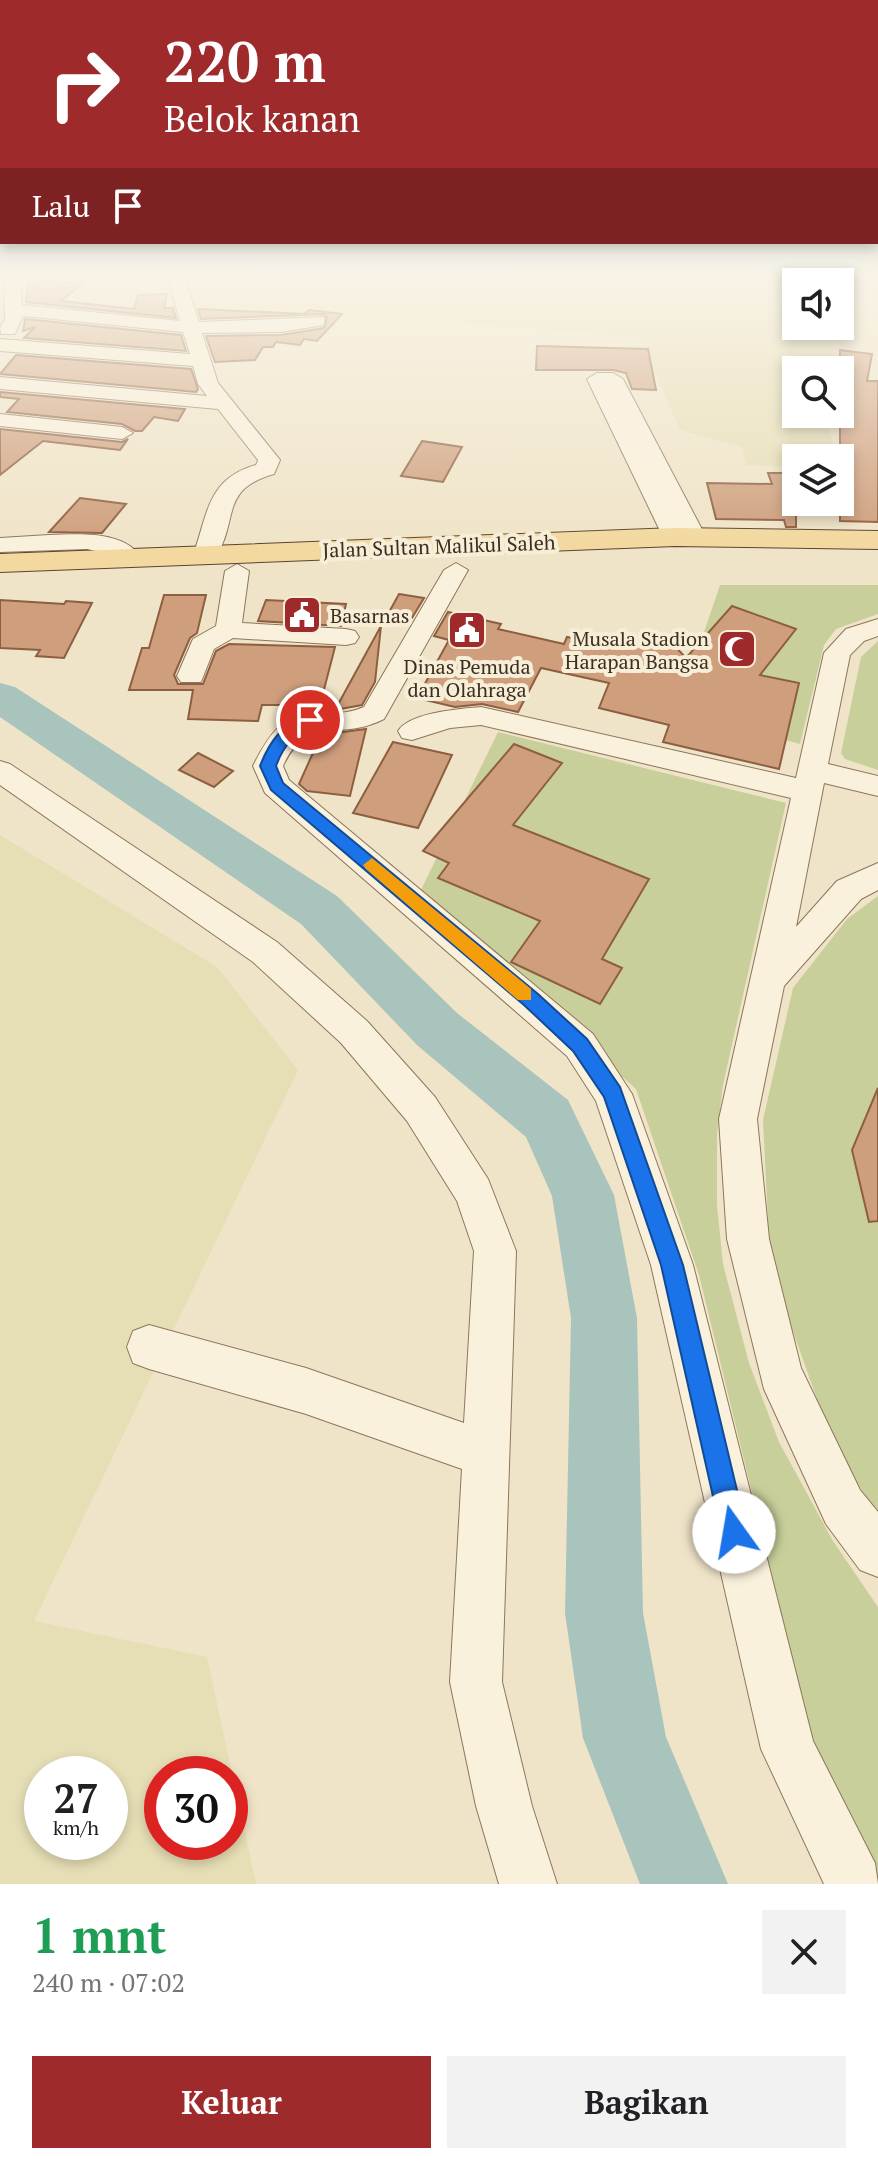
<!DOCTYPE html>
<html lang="id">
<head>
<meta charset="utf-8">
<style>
  :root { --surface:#fff; --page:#f2f2f2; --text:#202124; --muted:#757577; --accent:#9e2a2b }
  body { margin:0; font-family:"PT Serif",serif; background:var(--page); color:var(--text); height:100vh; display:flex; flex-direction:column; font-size:30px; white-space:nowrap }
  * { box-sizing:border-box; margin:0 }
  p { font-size:26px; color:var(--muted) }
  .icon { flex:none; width:44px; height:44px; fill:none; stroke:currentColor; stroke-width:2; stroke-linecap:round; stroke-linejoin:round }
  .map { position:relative; height:1884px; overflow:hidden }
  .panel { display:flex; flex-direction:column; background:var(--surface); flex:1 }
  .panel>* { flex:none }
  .banner { position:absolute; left:0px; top:0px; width:878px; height:244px; box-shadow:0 4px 12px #0003; background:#9e2a2b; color:#fff; overflow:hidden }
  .buttons { position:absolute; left:782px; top:268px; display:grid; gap:16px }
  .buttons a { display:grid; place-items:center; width:72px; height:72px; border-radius:0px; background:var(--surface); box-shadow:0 4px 12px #0003; font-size:40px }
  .speed { position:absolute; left:24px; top:1756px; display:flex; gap:16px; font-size:40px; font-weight:700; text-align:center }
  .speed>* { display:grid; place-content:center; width:104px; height:104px; border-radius:50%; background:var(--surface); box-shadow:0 4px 12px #0003; line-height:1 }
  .speed small { font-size:20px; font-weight:400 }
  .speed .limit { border:12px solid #d22; background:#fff; color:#111 }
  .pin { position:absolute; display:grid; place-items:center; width:68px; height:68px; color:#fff; margin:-34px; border:4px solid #fff; border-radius:50%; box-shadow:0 2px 8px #0007 }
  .me { position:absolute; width:88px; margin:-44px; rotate:347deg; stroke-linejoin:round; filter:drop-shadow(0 0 6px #0008) }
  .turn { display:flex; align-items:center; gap:28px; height:168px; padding:0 32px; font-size:36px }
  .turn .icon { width:104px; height:104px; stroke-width:2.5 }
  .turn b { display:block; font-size:56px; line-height:68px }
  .then { display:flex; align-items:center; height:76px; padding:0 32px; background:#0003; gap:16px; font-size:30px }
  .round { display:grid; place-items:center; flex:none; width:84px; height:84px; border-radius:0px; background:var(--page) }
  .summary { display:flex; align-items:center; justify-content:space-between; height:136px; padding:0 32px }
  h1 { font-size:48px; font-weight:600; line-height:60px; color:#1e9e55 }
  .action { display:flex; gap:16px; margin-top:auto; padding:16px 32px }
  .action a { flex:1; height:92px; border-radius:0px; background:var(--accent); color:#fff; font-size:32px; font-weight:600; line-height:92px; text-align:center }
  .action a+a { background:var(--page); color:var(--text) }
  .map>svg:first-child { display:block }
  .farmland { fill:#e6deb5; fill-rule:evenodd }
  .green { fill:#c9cf9b }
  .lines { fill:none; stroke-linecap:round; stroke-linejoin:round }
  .river { fill:#a9c4bc; fill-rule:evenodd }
  .building { fill:#cf9f7d; stroke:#8d5f41; stroke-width:2 }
  .minor-casing { stroke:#8d765c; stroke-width:2 }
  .major-casing { stroke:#5b4430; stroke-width:2 }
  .minor { fill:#faf1dc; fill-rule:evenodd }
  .major { fill:#f3d9a0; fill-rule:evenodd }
  .route { fill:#1a73e8; stroke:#114b97; stroke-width:2 }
  .slow { fill:#f59e0b }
  .labels { text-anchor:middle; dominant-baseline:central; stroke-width:8; stroke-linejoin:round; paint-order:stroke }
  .far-street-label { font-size:20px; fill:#3d2e20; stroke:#f7eed8 }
  .far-poi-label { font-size:20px; fill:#3d2e20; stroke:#f7eed8; text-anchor:start }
</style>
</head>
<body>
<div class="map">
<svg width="878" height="1884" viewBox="0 0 878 1884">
  <rect width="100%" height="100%" fill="#f0e4c8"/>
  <g class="farmland">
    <path d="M17,279h825l-2,18v-15h-44v44h40l-6,44h-34v44h29l12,44h-41v9l-50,-2 -4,-18 -62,-17 -40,-92 -262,-23 -180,-5 -19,-26h-35l-27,24 -107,-10z"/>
    <path d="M0,835l217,132 81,103 -264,551 173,36 49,227h-256zM42,1774h68v68h-68zM162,1774h68v68h-68z"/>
  </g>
  <g class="green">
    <path d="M720,585h158v29l-42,15 -12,16 -24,99 -123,-32z"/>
    <path d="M878,641v129l-33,-11 -4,-6 20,-96z"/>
    <path d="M498,732l288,71 -63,282 -6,49v71l6,59 26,99 30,79 54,99 45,66v277l-67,-149 -112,-460 -63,-186 -217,-195z"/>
    <path d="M878,896v618l-43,-64 -45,-127 -21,-81 -6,-122 30,-132 54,-69z"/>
  </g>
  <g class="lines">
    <path class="river" d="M0,683l15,4 322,209 120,117 111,87 46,95 23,123 6,295 23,124 62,147h-88l-57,-146 -18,-125 6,-295 -19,-122 -26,-59 -109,-92 -116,-121 -301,-207z"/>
  </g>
  <g class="building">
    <path d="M29,279l53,5 -21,17 73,8 4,-14 29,-1 -3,14h9l3,10 -150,-16z"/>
    <path d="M198,309l107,5 4,-4 33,4 -25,27 -13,-2 -4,6 -24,-3 -3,5h-10l-8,13 -40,2 -9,-26 75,-1 43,-7 3,-11 -3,-3 -123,5z"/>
    <path d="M25,319l156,16 5,16 -162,-13 11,-11 -12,4z"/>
    <path d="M537,346l111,3 8,41 -24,-1 -6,-16 -13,-3h-77z"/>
    <path d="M840,350l32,4 -5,27h11v141l-38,-1z"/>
    <path d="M16,355l175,14 7,20 -2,3 -196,-18z"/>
    <path d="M0,392l185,17 -7,12 -24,-4 -12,14h-7l-13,-7 -115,-12 12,-13 -19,-2z"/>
    <path d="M0,429l122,13 6,-3 -8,11 -77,-9 -43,34z"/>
    <path d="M422,441l40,6 -19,35 -42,-6z"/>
    <path d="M768,473h28v54h-10l-2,-7 -68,-1 -9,-36 65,1z"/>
    <path d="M80,498l46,6 -24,29 -53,-1z"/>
    <path d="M399,594l25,4 -12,20 -24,-4z"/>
    <path d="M164,595h42l-9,38 -7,5 -16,37 4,9h25l13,-33 13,-7 106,3 -15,58h-58l-4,16 -70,-2 5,-29h-64l13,-42h7z"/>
    <path d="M0,600l64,4 2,-3 26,2 -28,55 -28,-2 4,-6 -40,-2z"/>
    <path d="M266,600l80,4 -5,22 -83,-5z"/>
    <path d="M732,606l64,23 -36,46 39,8 -20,86 -116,-27 6,-17 -70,-17 10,-25 -68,-15 -23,44 -36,-8 -27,3 -38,-9 32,-58 -15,-4 14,-24 53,12 -3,5 66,15 3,-7 14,3 4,-7 72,15 16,-4 13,14z"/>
    <path d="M381,626l-6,56 -13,23 -27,5z"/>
    <path d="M366,729l-16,67 -43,-5 -8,-7 22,-49z"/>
    <path d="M393,742l59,13 -34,73 -65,-15z"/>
    <path d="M514,744l48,19 -49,62 136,54 -47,80 20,9 -22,36 -89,-42 29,-41 -102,-43 11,-15 -26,-12z"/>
    <path d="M198,753l35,18 -19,16 -35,-17z"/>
    <path d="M878,1088v133l-9,1 -17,-72z"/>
  </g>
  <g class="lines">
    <g class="minor-casing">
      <g id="minor">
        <path d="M4,279h16l2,26 158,16 -12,-42h17l14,43 125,-5v8l-43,7 -79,1 16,50 62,77 -6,14c-56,16 -34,46 -59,84h-18l-3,-5c14,-42 15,-75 62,-88l2,-5 -40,-51 -218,-20v-12l207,19 -9,-12 -5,-18 -193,-15v-12l190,15 -7,-22 -160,-16 -8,18h-14l-1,-6 5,-9z"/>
        <path d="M613,373l10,6 83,158 -4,5 -8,2 -10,-4 -9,4 -12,-7 -76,-158 10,-6z"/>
        <path d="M0,414l122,13 11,6 -11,6 -122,-13z"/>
        <path d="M49,535c28,-1 73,-5 91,21l-12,7 -18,-9 -23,-5 -87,3v-14z"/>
        <path d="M456,563l12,7 -84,149c-47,24 -76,-7 -101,47l6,14 304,254 39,60 61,171 120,476 62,122 3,21h-54l-63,-135 -110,-484 -55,-164 -29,-45 -302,-263 -12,-27c15,-30 29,-53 66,-53 17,0 29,1 45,-6l80,-137z"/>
        <path d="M237,564l12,7 -7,52 104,6 9,2 4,6 -4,6 -9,2 -113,-7 -19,11 -13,33h-20l-4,-6 16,-37 23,-13 9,-55z"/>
        <path d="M878,619v17l-14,5 -14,14 -22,109 50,12v20l-54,-13 -28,144 41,-46 41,-18v27l-17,9 -77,87 -27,133 12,120 32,129 59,122 18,22v65l-18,-7 -34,-46 -62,-135 -37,-150 -8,-120 72,-321 -310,-73 -31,3 -38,12 -10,-2 -4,-7c12,-19 62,-22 83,-24l315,71 28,-125 22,-24z"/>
        <path d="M0,761l10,3 267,178 90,79 68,76 53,82 28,72 -14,431 30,124 25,78h-58l-23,-78 -26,-124 12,-213 -156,-55 -157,-45 -16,-6 -6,-16 6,-16 16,-6 157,43 158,55 10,-172 -17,-50 -50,-80 -66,-78 -88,-81 -253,-177z"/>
      </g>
    </g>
    <g class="major-casing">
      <path id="major" d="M675,528l203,3v18l-203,-3 -675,26v-18z"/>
    </g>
    <use href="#minor" class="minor"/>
    <use href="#major" class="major"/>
  </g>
  <linearGradient id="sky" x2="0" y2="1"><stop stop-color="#8fbad6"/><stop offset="0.51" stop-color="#f8f3e6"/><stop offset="1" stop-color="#f8f3e6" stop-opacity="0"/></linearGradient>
  <rect width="878" height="543" fill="url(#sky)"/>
  <path class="route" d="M310,715l6,2v7c-21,9 -32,20 -40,42l7,17 255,211 49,45 33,48 63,178 64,267 -4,10 -9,4 -9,-4 -4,-10 -60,-267 -57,-168 -31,-46 -49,-46 -253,-215 -11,-24c10,-26 23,-43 50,-51z"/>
  <path class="slow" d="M372,858l159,131v11h-13l-152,-131 -3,-4z"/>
  <defs>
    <g id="civic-square" transform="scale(2)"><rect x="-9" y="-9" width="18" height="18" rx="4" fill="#9e2a2b" stroke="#f7eed8"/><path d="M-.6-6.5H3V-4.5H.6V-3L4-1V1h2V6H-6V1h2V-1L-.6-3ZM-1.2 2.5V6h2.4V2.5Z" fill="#fff"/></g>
    <g id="mosque-square" transform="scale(2)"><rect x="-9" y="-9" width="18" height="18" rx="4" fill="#9e2a2b" stroke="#f7eed8"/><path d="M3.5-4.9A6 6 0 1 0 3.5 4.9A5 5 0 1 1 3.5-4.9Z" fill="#fff"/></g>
  </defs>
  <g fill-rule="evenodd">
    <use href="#civic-square" x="302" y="615"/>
    <use href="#civic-square" x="467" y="630"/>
    <use href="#mosque-square" x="737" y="649"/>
  </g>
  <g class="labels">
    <g class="far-street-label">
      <text transform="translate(439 546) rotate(-2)">Jalan Sultan Malikul Saleh</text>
    </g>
    <g class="far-poi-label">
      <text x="330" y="615">Basarnas</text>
      <text x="709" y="638" text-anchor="end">Musala Stadion<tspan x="709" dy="23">Harapan Bangsa</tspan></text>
      <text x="467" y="666" text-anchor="middle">Dinas Pemuda<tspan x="467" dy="23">dan Olahraga</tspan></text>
    </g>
  </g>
</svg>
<div class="buttons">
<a><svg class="icon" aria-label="sound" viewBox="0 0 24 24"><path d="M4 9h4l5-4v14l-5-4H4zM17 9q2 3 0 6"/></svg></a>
<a><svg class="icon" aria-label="search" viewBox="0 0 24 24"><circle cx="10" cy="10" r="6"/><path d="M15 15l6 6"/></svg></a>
<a><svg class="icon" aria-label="layers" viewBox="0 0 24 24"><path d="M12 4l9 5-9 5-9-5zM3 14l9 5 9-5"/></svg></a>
</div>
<div class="speed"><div>27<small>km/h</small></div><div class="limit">30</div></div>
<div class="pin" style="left:310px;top:720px;background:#d93025"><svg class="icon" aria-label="arrive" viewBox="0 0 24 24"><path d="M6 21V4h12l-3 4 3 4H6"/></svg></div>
<svg class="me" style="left:734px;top:1532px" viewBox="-20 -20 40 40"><circle r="19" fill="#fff"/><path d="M0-13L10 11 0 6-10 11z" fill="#1a73e8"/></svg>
<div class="banner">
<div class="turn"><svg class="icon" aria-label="right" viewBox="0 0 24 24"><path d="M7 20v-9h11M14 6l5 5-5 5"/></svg><div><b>220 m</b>Belok kanan</div></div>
<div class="then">Lalu<svg class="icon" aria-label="arrive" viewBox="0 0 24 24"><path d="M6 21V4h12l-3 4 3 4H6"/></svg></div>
</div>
</div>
<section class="panel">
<div class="summary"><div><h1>1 mnt</h1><p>240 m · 07:02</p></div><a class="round"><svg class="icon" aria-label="close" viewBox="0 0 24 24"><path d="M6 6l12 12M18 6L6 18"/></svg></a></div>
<div class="action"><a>Keluar</a><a>Bagikan</a></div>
</section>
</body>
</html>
